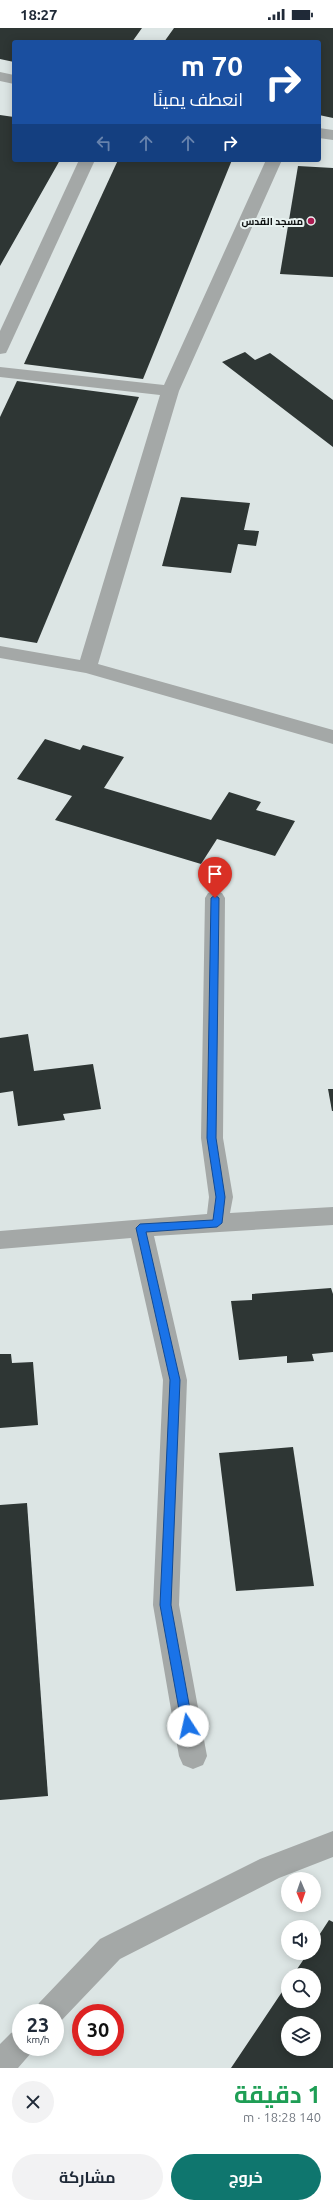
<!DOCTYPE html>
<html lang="ar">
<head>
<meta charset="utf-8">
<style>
  :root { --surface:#fff; --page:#f2f2f3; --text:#1f2937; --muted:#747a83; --accent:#0f766e }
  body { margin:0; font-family:Ubuntu,Cairo,sans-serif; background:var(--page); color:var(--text); direction:rtl; height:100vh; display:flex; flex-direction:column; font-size:15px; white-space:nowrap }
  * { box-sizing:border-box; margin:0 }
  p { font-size:13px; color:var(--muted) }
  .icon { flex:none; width:22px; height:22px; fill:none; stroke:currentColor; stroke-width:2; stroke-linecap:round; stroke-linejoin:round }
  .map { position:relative; height:2040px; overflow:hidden; direction:ltr }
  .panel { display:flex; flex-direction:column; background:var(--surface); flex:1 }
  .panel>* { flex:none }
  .hud { position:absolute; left:12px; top:12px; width:309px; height:122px; border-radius:4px; box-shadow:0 2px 10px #0003; direction:rtl; background:#1a4fa0; color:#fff; overflow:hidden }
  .needle { width:26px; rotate:178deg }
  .fabs { position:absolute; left:281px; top:1844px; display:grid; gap:8px }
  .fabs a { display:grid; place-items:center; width:40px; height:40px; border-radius:50%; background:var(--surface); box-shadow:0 2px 10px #0003; font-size:20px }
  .speed { position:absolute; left:12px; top:1976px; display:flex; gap:8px; font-size:20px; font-weight:700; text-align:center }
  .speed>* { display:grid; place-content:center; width:52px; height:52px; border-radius:50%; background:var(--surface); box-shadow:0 2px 10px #0003; line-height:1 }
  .speed small { font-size:10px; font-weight:400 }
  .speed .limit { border:6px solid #d22; background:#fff; color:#111 }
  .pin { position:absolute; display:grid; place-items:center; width:34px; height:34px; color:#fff; margin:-41px -17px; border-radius:50% 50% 50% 0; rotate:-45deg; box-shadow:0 0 4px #0007 }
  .pin .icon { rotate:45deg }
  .me { position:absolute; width:44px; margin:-22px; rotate:350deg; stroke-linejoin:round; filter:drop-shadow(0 0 3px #0008) }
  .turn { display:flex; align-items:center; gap:14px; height:84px; padding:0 12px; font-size:18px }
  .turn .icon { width:52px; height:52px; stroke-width:2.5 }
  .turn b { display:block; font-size:28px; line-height:34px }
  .lanes { display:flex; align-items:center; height:38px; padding:0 12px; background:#0003; justify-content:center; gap:20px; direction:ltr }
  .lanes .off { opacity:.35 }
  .round { display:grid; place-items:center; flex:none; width:42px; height:42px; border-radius:21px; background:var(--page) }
  .head { display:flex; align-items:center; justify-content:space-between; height:68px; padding:0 12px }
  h1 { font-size:24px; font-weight:700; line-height:30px; color:#1e9e55 }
  .action { display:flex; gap:8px; margin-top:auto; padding:8px 12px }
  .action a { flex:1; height:46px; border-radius:24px; background:var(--accent); color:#fff; font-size:16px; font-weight:700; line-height:46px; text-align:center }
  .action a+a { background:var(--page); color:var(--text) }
  .status { display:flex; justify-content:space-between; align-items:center; height:28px; padding:0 20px; background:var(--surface); direction:ltr }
  .status svg { height:11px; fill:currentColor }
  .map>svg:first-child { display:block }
  .building { fill:#2e3634; fill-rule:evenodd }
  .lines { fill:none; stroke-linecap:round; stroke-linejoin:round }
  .minor { fill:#a4a8a7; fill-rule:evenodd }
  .tertiary { fill:#a4a8a7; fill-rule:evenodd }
  .route { fill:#1a73e8; stroke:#114b97 }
  .poi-dot { fill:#ac1b51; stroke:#e9f3f1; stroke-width:1.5 }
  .labels { text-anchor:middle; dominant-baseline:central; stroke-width:4; stroke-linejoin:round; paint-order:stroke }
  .far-poi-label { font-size:10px; font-weight:bold; fill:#0c0f0f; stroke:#e9f3f1; text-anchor:end }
</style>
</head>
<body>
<div class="status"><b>18:27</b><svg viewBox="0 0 49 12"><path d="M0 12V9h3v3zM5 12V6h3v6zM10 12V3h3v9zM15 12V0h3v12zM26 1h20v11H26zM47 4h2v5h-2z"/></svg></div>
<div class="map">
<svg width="333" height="2040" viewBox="0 0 333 2040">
  <rect width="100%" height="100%" fill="#dce5e4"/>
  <g class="building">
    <path d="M0,0h142l-10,14h-118v20l-14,-3z"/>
    <path d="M174,0h159v90l-14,-3v-73h-155z"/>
    <path d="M0,87l14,2v43h46l-60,106z"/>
    <path d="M118,132h114l-89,219 -119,-15z"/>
    <path d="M298,138l35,2v109l-53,-3z"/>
    <path d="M245,324l10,8 15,-7 63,47v47l-111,-85z"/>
    <path d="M17,353l122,16 -102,246 -37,-6v-220z"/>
    <path d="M181,469l69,6 -6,27 15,1 -3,15 -18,-2 -7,29 -69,-7z"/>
    <path d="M45,711l35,11 3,-5 41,12 -20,31 107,32 18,-28 32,10 -5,8 39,11 -20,35 -58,-17 -16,25 -146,-44 17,-24 -55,-17z"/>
    <path d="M28,1006l6,37 59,-7 8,45 -38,5 2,6 -47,6 -5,-35 -13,2v-55z"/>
    <path d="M328,1061h5v22h-1z"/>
    <path d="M331,1260l2,6v58l-21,2 2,7 -27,2v-7l-48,4 -8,-59 21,-1v-6z"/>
    <path d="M0,1326h11l1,9 21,-1 5,63 -38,3z"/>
    <path d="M293,1419l21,139 -78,5 -17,-138z"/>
    <path d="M27,1475l21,293 -48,4v-295z"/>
    <path d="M329,1892l4,2v146h-102l57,-85v18h26v-26h-21l15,-22h6v-10zM288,1995h26v26h-26z"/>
  </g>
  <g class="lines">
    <g class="minor">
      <path d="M0,44l14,3v9l-14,-3z"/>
      <path d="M319,100l14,2v10l-14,-2z"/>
      <path d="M79,132h16l-87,189 -2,4 -6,1v-23z"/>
      <path d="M266,132h16l-103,231 -81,273 235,66v14l-247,-71 -86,-15v-12l80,14 80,-265 -160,-18v-10l164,18z"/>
      <path d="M215,863l7,2 3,5 -2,240 10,59 -3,16 103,-6v18l-179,11 33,144 -8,225 28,151 -4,9 -10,4 -10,-4 -4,-9 -26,-151 10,-225 -32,-142 -131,11v-18l207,-17 2,-17 -8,-59 4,-240 3,-5z"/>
    </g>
    <g class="tertiary">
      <path d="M333,1803v26l-54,21 -159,81 -61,64 -4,2v-12h-21l5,-10 61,-64 160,-80z"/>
      <path d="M21,2000v19h13l-3,6 -13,15h-18v-24l11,-11z"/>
    </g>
  </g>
  <path class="route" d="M215,867l4,3 -3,240 9,59 -3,26 -5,4 -71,5 34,148 -9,225 22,121 -1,3 -4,2 -4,-2 -2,-3 -22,-121 10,-225 -34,-152 4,-4 73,-4 3,-23 -9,-59 4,-240z"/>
  <circle class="poi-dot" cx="311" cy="193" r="4"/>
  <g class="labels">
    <g class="far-poi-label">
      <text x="303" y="193">مسجد القدس</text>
    </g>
  </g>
</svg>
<div class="fabs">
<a><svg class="needle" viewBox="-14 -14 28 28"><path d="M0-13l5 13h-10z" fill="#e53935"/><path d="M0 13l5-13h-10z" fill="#747a83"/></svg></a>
<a><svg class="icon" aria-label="sound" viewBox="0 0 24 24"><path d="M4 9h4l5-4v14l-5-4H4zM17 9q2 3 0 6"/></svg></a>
<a><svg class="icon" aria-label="search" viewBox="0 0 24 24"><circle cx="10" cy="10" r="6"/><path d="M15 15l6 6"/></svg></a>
<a><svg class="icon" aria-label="layers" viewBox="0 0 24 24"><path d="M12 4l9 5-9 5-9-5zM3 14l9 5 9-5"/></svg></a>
</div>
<div class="speed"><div>23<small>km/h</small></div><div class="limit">30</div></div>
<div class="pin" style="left:215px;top:870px;background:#d93025"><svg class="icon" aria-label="arrive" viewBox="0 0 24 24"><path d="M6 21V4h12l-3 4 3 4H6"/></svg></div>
<svg class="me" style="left:188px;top:1698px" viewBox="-20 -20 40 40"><circle r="19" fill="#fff"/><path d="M0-13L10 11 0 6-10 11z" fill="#1a73e8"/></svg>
<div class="hud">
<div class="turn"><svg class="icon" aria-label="right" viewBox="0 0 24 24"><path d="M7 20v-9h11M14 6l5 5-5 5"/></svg><div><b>70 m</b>انعطف يمينًا</div></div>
<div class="lanes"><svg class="icon off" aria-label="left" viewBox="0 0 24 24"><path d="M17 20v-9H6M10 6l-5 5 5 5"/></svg><svg class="icon off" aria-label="ahead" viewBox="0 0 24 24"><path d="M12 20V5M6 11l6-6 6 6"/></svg><svg class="icon off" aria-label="ahead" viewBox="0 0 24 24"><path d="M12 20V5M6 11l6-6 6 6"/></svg><svg class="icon" aria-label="right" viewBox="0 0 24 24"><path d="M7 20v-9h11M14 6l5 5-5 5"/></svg></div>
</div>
</div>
<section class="panel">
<div class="head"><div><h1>1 دقيقة</h1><p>140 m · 18:28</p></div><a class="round"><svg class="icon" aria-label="close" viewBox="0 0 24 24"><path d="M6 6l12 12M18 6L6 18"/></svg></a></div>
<div class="action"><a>خروج</a><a>مشاركة</a></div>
</section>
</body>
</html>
